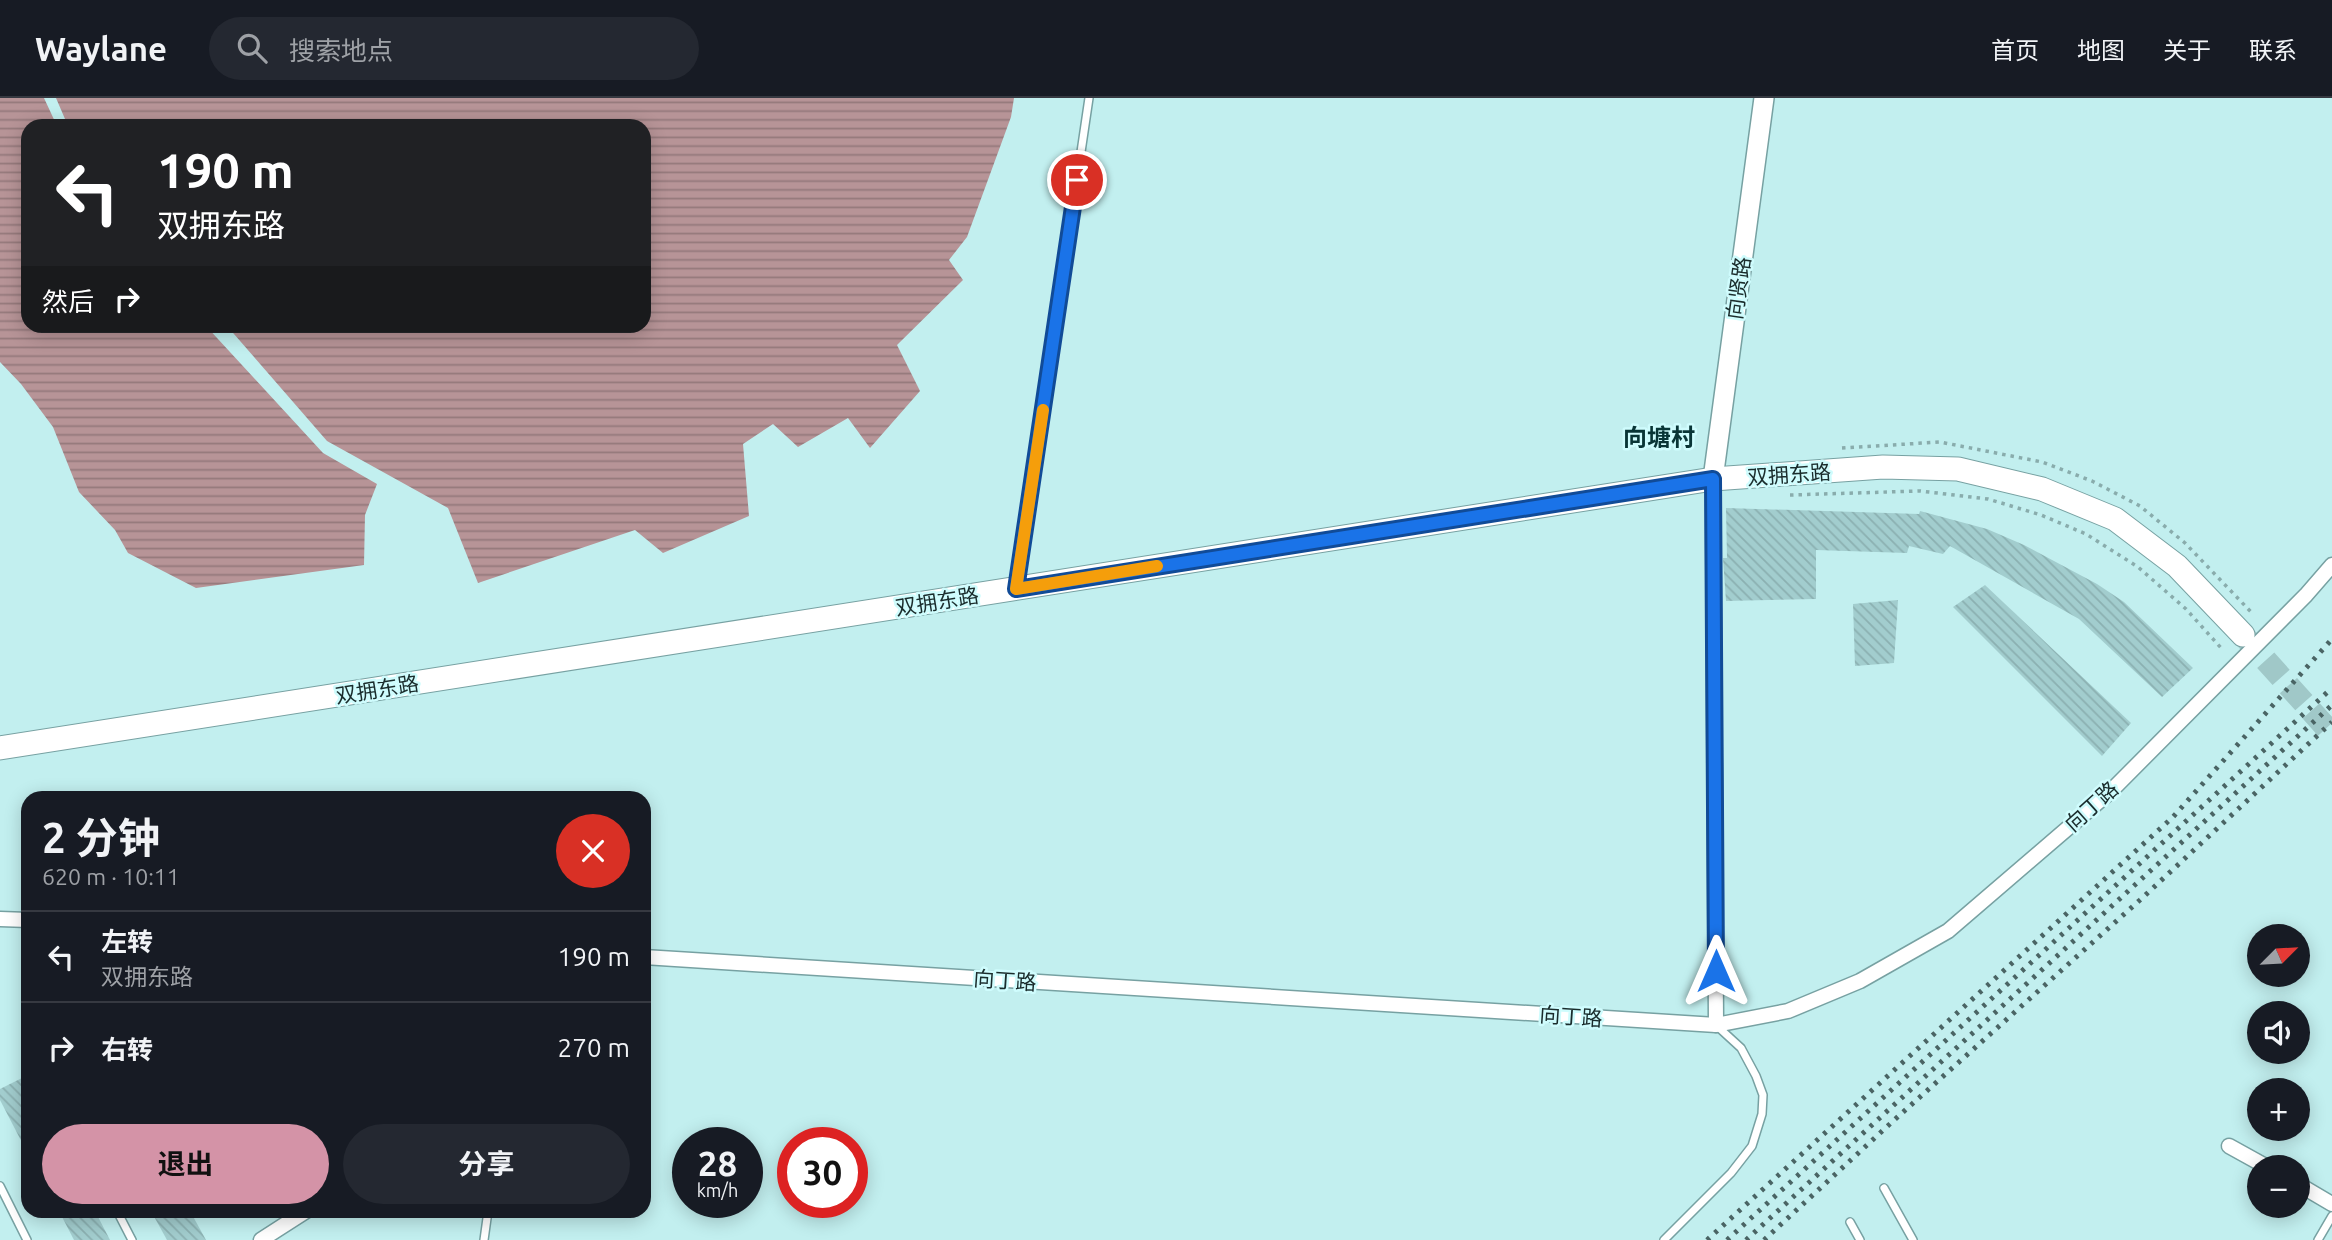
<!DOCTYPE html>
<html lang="zh">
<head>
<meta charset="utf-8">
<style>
  :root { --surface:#171b24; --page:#242831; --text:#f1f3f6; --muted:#9ea1a6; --line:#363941; --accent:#d493a7 }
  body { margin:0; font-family:Ubuntu,"Noto Sans SC",sans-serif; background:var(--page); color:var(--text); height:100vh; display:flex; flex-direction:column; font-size:26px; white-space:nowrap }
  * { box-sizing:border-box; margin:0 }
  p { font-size:23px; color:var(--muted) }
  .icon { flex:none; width:38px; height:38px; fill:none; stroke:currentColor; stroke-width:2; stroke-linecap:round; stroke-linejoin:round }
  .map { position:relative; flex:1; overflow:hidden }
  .drawer { position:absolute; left:21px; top:693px; width:630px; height:427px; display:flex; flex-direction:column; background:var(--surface); border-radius:21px; box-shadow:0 4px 18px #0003 }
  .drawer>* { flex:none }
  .hud { position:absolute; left:21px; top:21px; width:630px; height:214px; border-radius:21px; box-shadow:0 4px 18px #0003; background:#202124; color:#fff; overflow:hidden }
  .needle { width:46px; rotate:66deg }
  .tools { position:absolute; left:2247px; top:826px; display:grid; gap:14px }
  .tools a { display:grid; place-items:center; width:63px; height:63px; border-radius:50%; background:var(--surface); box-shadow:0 4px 18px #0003; font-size:35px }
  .speed { position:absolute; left:672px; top:1029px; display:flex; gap:14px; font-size:35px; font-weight:700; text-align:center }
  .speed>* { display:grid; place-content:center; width:91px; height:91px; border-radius:50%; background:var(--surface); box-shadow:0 4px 18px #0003; line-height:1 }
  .speed small { font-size:18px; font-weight:400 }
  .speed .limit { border:10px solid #d22; background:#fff; color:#111 }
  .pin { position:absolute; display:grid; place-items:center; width:60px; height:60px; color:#fff; margin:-30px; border:4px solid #fff; border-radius:50%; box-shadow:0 2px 7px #0007 }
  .me { position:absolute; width:77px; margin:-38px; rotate:0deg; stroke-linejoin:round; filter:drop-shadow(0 0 5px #0008) }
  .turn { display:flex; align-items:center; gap:24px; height:147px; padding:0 21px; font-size:32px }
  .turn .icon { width:91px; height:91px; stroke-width:2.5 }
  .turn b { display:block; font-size:49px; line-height:60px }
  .then { display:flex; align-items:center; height:66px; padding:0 21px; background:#0003; gap:14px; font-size:26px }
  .round { display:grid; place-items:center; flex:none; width:74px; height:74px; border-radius:37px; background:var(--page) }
  .head { display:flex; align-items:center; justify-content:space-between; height:119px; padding:0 21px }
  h1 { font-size:42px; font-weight:700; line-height:52px }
  .primary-button { display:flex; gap:14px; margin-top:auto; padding:14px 21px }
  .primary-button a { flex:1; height:80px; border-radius:42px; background:var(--accent); color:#111; font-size:28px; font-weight:700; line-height:80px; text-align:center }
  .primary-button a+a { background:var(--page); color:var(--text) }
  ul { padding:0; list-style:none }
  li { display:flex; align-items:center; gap:21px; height:91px; padding:0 21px; border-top:2px solid var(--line) }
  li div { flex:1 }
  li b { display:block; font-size:26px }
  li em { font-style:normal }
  header { display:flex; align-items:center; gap:42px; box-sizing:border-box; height:98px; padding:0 35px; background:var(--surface); border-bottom:2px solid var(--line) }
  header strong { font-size:33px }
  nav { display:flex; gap:38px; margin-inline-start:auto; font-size:24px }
  .search { width:490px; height:63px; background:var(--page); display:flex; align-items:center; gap:18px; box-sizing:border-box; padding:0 24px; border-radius:38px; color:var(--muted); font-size:26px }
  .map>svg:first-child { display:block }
  .water { fill:url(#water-rules) }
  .building { fill:url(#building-back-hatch) }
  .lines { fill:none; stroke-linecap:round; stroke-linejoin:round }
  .primary-tunnel { stroke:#a0c8c8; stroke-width:23; stroke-dasharray:23 11; stroke-linecap:butt }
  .service-casing { stroke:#77a1a2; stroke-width:10 }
  .minor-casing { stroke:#77a1a2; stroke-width:17 }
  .tertiary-casing { stroke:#77a1a2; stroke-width:22 }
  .primary-casing { stroke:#77a1a2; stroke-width:25 }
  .path { stroke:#89acac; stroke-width:3.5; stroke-dasharray:3.5 5; stroke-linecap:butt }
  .service { stroke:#fff; stroke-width:7 }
  .minor { stroke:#fff; stroke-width:14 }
  .tertiary { stroke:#fff; stroke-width:19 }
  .primary { stroke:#fff; stroke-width:23 }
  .rail { stroke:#4a6464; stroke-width:5; stroke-dasharray:3.5 7; stroke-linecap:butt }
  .route-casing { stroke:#114b97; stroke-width:18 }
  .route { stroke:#1a73e8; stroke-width:12 }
  .slow { stroke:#f59e0b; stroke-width:12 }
  .labels { text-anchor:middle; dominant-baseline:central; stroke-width:5; stroke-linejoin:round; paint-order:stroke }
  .street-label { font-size:21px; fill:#1a2c2c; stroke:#cffcfd }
  .quarter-label { font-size:24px; font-weight:bold; fill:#093536; stroke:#cffcfd }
</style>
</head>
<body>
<header>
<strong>Waylane</strong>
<div class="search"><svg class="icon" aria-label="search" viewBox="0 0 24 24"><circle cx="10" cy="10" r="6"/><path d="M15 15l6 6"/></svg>搜索地点</div>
<nav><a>首页</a><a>地图</a><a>关于</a><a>联系</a></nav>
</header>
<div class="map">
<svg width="2332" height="1142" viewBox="0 0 2332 1142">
  <defs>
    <pattern id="water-rules" width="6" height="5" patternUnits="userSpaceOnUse" patternTransform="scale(1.75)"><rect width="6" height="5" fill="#b79497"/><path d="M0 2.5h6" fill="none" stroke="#94797b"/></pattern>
    <pattern id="building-back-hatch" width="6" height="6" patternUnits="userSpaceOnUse" patternTransform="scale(1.75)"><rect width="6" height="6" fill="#a2cdce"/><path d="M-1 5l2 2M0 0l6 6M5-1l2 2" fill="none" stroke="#8bb0b1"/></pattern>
  </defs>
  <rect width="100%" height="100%" fill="#c2efef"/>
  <g class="water">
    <path d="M0,0h44l13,28h-29v200h178l117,127 54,31 -12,31 -1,50 -168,23 -68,-35 -13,-23 -36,-38 -26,-65 -32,-43 -21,-22z"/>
    <path d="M56,0h958l-3,19 -44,120 -18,23 14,20 -66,65 23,46 -50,57 -22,-30 -50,29 -25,-23 -30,20 6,72 -86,37 -28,-23 -157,53 -30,-75 -121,-67 -100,-115h417v-200h-576z"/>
  </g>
  <g class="building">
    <path d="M1726,410l193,6 1,-3 67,18 37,16 73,39 27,18 69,66 -31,29 -83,-78 -129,-73 -7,8 -34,-8 -2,7 -91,-3v49l-90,2 -3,-43h4z"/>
    <path d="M1985,487l146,138 -29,33 -149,-149z"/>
    <path d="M1898,502l-4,63 -39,3 -2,-62z"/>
    <path d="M24,979l4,8v69l-28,-54v-11z"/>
    <path d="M59,1113h36l15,29h-36z"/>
    <path d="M151,1113h39l16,29h-39z"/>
  </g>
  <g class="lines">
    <path class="primary-tunnel" d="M2243,537l89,99"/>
    <g class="service-casing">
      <g id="service">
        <path d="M1017,486l72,-486"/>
        <path d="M0,1088l27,54"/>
        <path d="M1884,1090l29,52"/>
        <path d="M117,1113l15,29"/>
        <path d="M1850,1124l10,18"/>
        <path d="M484,1142l4,-29"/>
        <path d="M1664,1142l67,-67 21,-27 10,-32 1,-19 -7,-19 -15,-28 -24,-22"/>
        <path d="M2318,1142l14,-24"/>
      </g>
    </g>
    <g class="minor-casing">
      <g id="minor">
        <path d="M1713,381l3,546"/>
        <path d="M0,821l28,1"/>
        <path d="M644,859l1072,68 72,-14 72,-30 88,-50 163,-140 195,-196 26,-30"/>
        <path d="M2229,1048l38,21"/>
        <path d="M2298,1086l34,20"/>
        <path d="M261,1142l45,-29"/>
      </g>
    </g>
    <g class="tertiary-casing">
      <path id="tertiary" d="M1713,381l51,-381"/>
    </g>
    <g class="primary-casing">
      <path id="primary" d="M0,650l1713,-269 170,-12 75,2 84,20 73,30 62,47 66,69"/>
    </g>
    <g class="path">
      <path d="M1842,350l98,-6 102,20 50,19 48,25 45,37 67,70"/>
      <path d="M1790,397l130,-4 68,8 53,16 45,19 52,33 48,42 36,40"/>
    </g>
    <use href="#service" class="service"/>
    <use href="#minor" class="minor"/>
    <use href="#tertiary" class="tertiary"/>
    <use href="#primary" class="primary"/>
    <g class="rail">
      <path d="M1707,1142l466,-423 159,-178"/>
      <path d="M1727,1142l605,-552"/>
      <path d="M1746,1142l586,-535"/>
      <path d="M1764,1142l128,-118 248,-222 192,-178"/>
    </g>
  </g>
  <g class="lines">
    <g class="route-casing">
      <path id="route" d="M1077,82l-61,409 697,-110 3,492"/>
    </g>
    <use href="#route" class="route"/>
    <path class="slow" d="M1043,312l-27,179 141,-23"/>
  </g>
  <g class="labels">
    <g class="street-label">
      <text transform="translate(1738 190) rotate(-82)">向贤路</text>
      <text transform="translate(1789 376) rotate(-4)">双拥东路</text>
      <text transform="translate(937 503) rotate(-9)">双拥东路</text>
      <text transform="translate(377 591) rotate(-9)">双拥东路</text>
      <text transform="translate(2091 708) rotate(-42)">向丁路</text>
      <text transform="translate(1005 882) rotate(4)">向丁路</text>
      <text transform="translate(1571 918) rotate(4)">向丁路</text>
    </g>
    <g class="quarter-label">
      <text x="1659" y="339">向塘村</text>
    </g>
  </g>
</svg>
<div class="tools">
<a><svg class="needle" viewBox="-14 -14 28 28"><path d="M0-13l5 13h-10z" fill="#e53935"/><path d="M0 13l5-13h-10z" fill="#9ea1a6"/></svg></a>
<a><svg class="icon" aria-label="sound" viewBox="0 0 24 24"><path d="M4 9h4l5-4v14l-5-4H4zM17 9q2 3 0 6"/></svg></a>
<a>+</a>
<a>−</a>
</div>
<div class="speed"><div>28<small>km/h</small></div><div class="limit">30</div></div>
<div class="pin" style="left:1077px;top:82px;background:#d93025"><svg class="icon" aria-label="arrive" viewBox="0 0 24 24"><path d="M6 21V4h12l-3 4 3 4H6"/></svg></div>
<svg class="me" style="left:1716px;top:873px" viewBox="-20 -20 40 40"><path d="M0-17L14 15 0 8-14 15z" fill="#1a73e8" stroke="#fff" stroke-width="4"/></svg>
<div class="hud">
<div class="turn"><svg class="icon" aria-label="left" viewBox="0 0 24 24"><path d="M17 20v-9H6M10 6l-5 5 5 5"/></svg><div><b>190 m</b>双拥东路</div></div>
<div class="then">然后<svg class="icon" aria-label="right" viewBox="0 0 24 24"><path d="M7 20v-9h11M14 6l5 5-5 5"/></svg></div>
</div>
<section class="drawer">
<div class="head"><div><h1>2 分钟</h1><p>620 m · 10:11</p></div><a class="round" style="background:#d93025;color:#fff"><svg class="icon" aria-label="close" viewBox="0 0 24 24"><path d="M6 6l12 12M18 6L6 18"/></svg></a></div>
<ul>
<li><svg class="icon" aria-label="left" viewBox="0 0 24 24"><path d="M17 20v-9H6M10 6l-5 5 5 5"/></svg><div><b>左转</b><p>双拥东路</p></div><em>190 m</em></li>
<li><svg class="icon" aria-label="right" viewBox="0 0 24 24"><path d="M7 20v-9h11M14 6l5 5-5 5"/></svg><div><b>右转</b></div><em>270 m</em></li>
</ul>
<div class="primary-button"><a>退出</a><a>分享</a></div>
</section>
</div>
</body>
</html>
